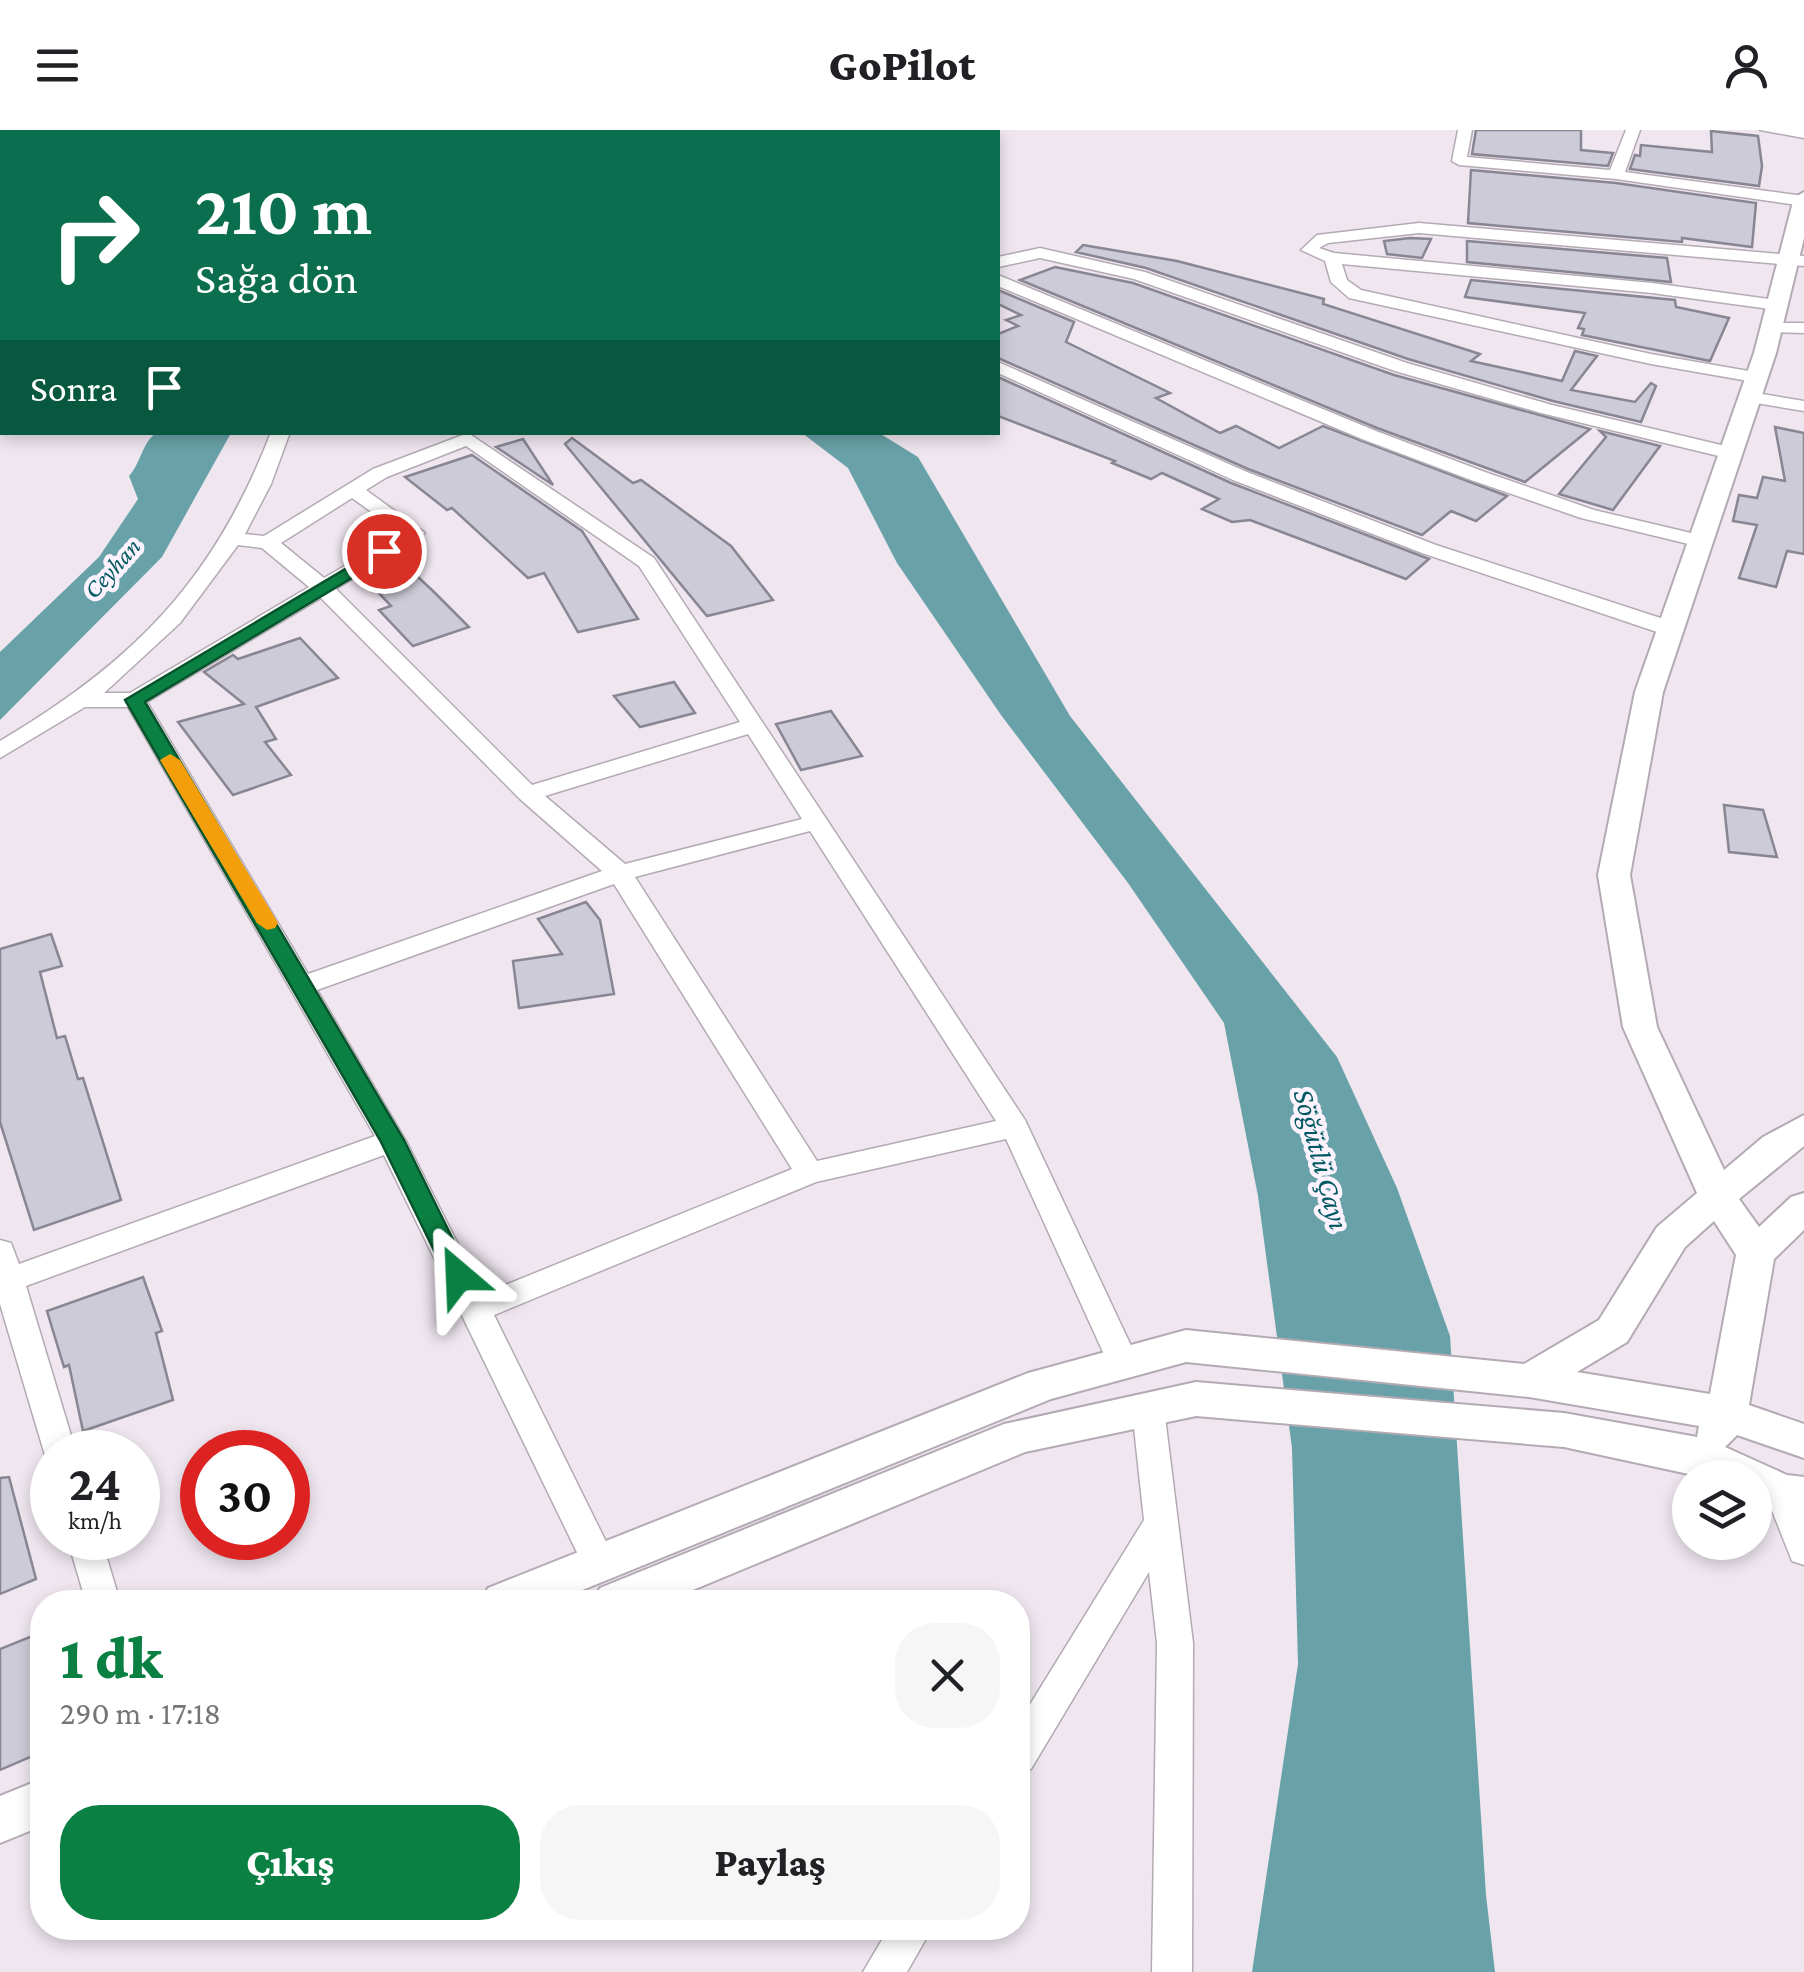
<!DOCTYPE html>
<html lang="tr">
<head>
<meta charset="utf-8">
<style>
  :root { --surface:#fff; --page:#f6f6f6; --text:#202124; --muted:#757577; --accent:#0b8043 }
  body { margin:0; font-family:"Crimson Pro",serif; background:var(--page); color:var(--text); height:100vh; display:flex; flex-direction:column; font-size:38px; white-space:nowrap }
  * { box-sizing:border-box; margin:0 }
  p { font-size:32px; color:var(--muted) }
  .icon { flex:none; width:55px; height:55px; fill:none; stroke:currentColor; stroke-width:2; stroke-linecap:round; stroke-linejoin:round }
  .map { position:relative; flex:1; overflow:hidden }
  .panel { position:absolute; left:30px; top:1460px; width:1000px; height:350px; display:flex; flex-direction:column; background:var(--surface); border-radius:40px; box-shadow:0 5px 15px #0003 }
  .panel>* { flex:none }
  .banner { position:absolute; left:0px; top:0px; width:1000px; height:305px; box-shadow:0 5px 15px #0003; background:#0b6e4f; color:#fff; overflow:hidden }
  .fabs { position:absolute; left:1672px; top:1330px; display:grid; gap:20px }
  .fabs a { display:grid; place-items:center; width:100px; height:100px; border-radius:50%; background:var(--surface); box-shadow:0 5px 15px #0003; font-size:50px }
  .speed { position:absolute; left:30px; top:1300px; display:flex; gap:20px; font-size:50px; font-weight:700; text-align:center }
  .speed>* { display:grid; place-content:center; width:130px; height:130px; border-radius:50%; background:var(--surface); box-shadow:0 5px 15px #0003; line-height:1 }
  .speed small { font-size:25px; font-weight:400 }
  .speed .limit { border:15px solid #d22; background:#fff; color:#111 }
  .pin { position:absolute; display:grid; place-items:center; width:85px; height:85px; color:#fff; margin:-42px; border:5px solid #fff; border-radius:50%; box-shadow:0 2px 10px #0007 }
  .me { position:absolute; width:110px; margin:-55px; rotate:334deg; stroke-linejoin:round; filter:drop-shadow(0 0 8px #0008) }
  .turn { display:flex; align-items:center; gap:35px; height:210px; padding:0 30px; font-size:45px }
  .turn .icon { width:130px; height:130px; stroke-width:2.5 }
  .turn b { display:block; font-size:70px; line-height:85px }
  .then { display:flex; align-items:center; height:95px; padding:0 30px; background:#0003; gap:20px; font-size:38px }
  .round { display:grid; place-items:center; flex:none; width:105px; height:105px; border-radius:40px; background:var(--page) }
  .headline { display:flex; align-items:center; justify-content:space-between; height:170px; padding:0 30px }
  h1 { font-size:60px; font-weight:800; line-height:75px; color:var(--accent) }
  .primary-button { display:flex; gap:20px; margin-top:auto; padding:20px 30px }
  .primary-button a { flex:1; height:115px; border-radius:40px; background:var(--accent); color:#fff; font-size:40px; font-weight:800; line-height:115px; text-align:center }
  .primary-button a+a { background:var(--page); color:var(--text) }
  header { display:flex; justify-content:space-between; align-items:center; height:130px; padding:0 30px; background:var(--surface); font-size:45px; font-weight:800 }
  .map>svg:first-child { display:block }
  .water { fill:#68a2a8 }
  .building { fill:#cdcbd7; stroke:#888692; stroke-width:2.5 }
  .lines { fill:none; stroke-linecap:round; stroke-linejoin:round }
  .minor-casing { stroke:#b3aab4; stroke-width:3 }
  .tertiary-casing { stroke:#b3aab4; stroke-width:4 }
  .trunk-casing { stroke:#b3aab4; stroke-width:4 }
  .minor { fill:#fff; fill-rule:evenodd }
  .tertiary { fill:#fff; fill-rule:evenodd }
  .trunk { fill:#fff; fill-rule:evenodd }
  .route { fill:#0b8043; stroke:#07532c; stroke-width:2.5 }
  .slow { fill:#f59e0b }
  .labels { text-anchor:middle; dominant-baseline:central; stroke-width:9; stroke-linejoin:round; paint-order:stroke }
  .far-water-label { font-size:25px; font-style:italic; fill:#005961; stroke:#fdf3fe }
  .water-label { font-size:30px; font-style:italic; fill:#005961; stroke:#fdf3fe }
</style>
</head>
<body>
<header><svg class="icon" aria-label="menu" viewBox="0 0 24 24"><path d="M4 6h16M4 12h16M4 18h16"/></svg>GoPilot<svg class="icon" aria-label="person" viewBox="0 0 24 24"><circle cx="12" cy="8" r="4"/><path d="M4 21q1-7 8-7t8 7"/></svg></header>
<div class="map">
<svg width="1804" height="1842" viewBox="0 0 1804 1842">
  <rect width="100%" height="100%" fill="#efe6f0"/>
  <g class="water">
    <path d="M156,303h75l-69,124 -162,163v-68l99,-95 39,-58 -9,-23c12,-13 13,-33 27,-43z"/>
    <path d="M802,303h77l39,24 152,259 267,341 60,131 53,148 36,559 9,77h-243l46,-308 -6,-216 -34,-252 -34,-173 -96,-140 -127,-168 -104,-152 -49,-95z"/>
  </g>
  <g class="building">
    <path d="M1476,0h105v20l32,3 -5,13 -136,-12z"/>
    <path d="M1711,1l47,5 4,30 -3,20 -129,-17 5,-14 5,1 1,-11 71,7z"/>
    <path d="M1471,40l145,13 140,20 -4,44 -70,-9v4l-214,-19z"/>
    <path d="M1410,108l21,1 -9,19 -35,-4 -3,-13z"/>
    <path d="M1467,111l200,17 4,24 -204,-20z"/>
    <path d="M1083,115l94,16 147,38 -1,5 157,50 -9,7 91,20 13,-30 22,5 -26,34 64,12 16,-19 5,3 -15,36 -88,-21 -145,-42 -262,-91 -70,-16z"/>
    <path d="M1055,137l78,16 261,92 196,54 -65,53 -148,-54 -357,-148z"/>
    <path d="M1471,150l204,20 1,7 53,11 -19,43 -128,-26 2,-6 -6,-1 7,-15 -120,-16z"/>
    <path d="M998,160l76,32 -8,20 104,51 -14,5 64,35 16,-7 43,22 44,-22 184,70 -31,25 -25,-10 -29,24 -174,-66 -250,-111v-24l20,-8 -12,-6 15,-5 -23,-11z"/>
    <path d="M998,247l233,106 198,76 -23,20 -156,-59 -18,2 -30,-13 17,-10 -57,-26 -11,6 -39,-16 3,-2 -117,-45z"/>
    <path d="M1775,297l29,6v121l-17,-3 -11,36 -37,-9 18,-53 -24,-4 6,-26 18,3 6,-21 22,4z"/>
    <path d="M1600,301l60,15 -47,64 -54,-16 47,-57z"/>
    <path d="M572,308l61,45 8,-3 90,66 42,54 -66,16 -142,-172z"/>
    <path d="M523,309l30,46 -57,-38z"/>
    <path d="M472,325l110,76 56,88 -60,13 -34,-59 -16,5 -76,-70 -5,2 -42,-33z"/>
    <path d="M403,433l30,28 36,36 -56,19 -34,-36 12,-4 -28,-30z"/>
    <path d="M300,508l38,40 -82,29 20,32 -11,3 26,33 -58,20 -55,-73 66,-18 -40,-32 29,-17 5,4z"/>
    <path d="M674,552l21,31 -55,14 -26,-31z"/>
    <path d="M831,581l31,45 -61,14 -25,-46z"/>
    <path d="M1724,675l39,5 14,47 -48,-5z"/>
    <path d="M586,772l14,18 14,74 -95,14 -6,-47 49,-7 -24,-35z"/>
    <path d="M51,804l11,32 -22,6 17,66 8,-2 13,43 5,-1 38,122 -87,30 -34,-108v-173z"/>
    <path d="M143,1147l19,54 -6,2 17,67 -90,31 -14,-66 -5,2 -17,-56z"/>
    <path d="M9,1347l27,102 -36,15v-116z"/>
    <path d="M42,1502v120l-42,18v-121z"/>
  </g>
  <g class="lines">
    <g class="minor-casing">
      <g id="minor">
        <path d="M1458,0h14l-5,27 143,13 16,-40h14l-15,42 179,24v10l-188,-27 -157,-14 -7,-4z"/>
        <path d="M1760,0h44v8z"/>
        <path d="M1419,93l385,33v10l-385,-33 -91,10 -9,5 15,5 318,30 131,18v8l-6,1 -125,-17 -310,-29 5,16 14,10 290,64 109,19v8l-6,1 -103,-18 -302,-66 -18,-16 -6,-21 -24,-11 16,-15z"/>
        <path d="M1040,118l105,24 262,91 145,42 186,44 2,4 -9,6 -190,-46 -146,-42 -261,-92 -94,-21 -42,9v-10z"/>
        <path d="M998,145l378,156 109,41 109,38 114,27 3,4 -10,6 -120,-29 -110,-38 -109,-41 -364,-153z"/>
        <path d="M1771,193h33v10l-39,-1 -3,-4z"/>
        <path d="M998,232l249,110 189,73 243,79 3,5 -3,5h-16l-241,-81 -189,-73 -235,-107z"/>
        <path d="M1750,262l54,9v10l-60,-10 -3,-4z"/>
        <path d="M271,302h19l-19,52 -26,50 19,2 109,-67 95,-36 186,125 371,562 115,245 -5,9 -11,4 -11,-4 -107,-235 -190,43 -322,133 122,247 -5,11 -12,4 -12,-4 -203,-418 -358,131 50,166h-24v11l-5,-1 -47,-158v-64l11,3 8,21 356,-128 -247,-429h-43l-85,51v-17c134,-79 215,-162 271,-309zM466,316l173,120 101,156 -208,63 -196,-196 89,-56 -59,-43 21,-13zM352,368l49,35 -77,45 -43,-35zM238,415l24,3 47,39 -179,106h-26l76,-70zM321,468l199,201 82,72 -294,103 -161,-272zM748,604l54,85 -177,45 -80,-68zM810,701l186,290 -179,40 -182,-284zM614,754l178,285 -309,125 -77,-153 -89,-151z"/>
        <path d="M1148,1266l12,4 4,9 29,234 -1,329h-40l5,-329 -8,-71 -118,197 -13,5v-50l126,-204 -12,-111 4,-9z"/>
        <path d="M1782,1349l12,4 10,23v59l-12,-4 -27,-68 5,-10z"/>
        <path d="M67,1408h34l19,64h-34z"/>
        <path d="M889,1798h43l-25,44h-44z"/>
      </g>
    </g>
    <g class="tertiary-casing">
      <g id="tertiary">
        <path d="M1804,62v46l-28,115 -113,339 -33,183 27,152 67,143 39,-33 41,-22v31l-65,53 20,28 32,-30 13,-4v37l-30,29 -25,146 55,19v34l-67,-23 -12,12 62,28 17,2v36l-22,-2 -27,-11v-22h-48l-143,-31 -368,-31 -171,36 -361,150h-71l7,-14 404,-164 192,-42 368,31 133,24 2,-11 -170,-29 -343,-35 -135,37 -498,203h-71l6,-14 540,-215 158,-43 338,34 75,-44 58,-93 40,-34 -74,-166 -25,-152 37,-183 119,-339 40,-155zM1714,1091l22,34 -26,139 -133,-22 50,-30 58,-95z"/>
        <path d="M42,1649v47l-42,17v-47z"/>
      </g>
    </g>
    <g class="trunk-casing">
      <path id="trunk" d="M2,213v18l-2,1v-18z"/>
    </g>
    <use href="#minor" class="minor"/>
    <use href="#tertiary" class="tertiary"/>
    <use href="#trunk" class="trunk"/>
  </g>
  <path class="route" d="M384,416l9,5 -3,4 -245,147 259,438 67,136 -3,7h-18l-70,-143 -255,-440z"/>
  <path class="slow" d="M170,624l10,6 98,163 -3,5 -8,2 -10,-7 -97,-163z"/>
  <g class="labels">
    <g class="far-water-label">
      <text transform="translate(112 438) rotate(-48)">Ceyhan</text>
    </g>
    <g class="water-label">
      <text transform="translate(1322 1029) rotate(75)">Söğütlü Çayı</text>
    </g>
  </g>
</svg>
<div class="fabs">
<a><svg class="icon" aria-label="layers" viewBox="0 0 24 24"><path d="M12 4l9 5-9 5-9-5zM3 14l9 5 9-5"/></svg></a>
</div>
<div class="speed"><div>24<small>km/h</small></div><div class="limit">30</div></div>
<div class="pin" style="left:384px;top:421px;background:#d93025"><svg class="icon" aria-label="arrive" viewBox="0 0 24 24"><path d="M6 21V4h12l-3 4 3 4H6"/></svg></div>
<svg class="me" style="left:459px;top:1146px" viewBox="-20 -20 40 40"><path d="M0-17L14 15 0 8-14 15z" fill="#0b8043" stroke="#fff" stroke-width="4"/></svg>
<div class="banner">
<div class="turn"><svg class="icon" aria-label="right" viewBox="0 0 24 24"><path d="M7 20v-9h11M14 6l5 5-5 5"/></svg><div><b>210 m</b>Sağa dön</div></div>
<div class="then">Sonra<svg class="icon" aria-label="arrive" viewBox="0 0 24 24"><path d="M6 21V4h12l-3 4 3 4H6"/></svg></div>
</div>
<section class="panel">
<div class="headline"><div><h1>1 dk</h1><p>290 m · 17:18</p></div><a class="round"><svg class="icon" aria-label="close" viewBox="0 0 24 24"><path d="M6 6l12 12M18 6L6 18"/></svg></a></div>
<div class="primary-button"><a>Çıkış</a><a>Paylaş</a></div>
</section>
</div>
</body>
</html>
